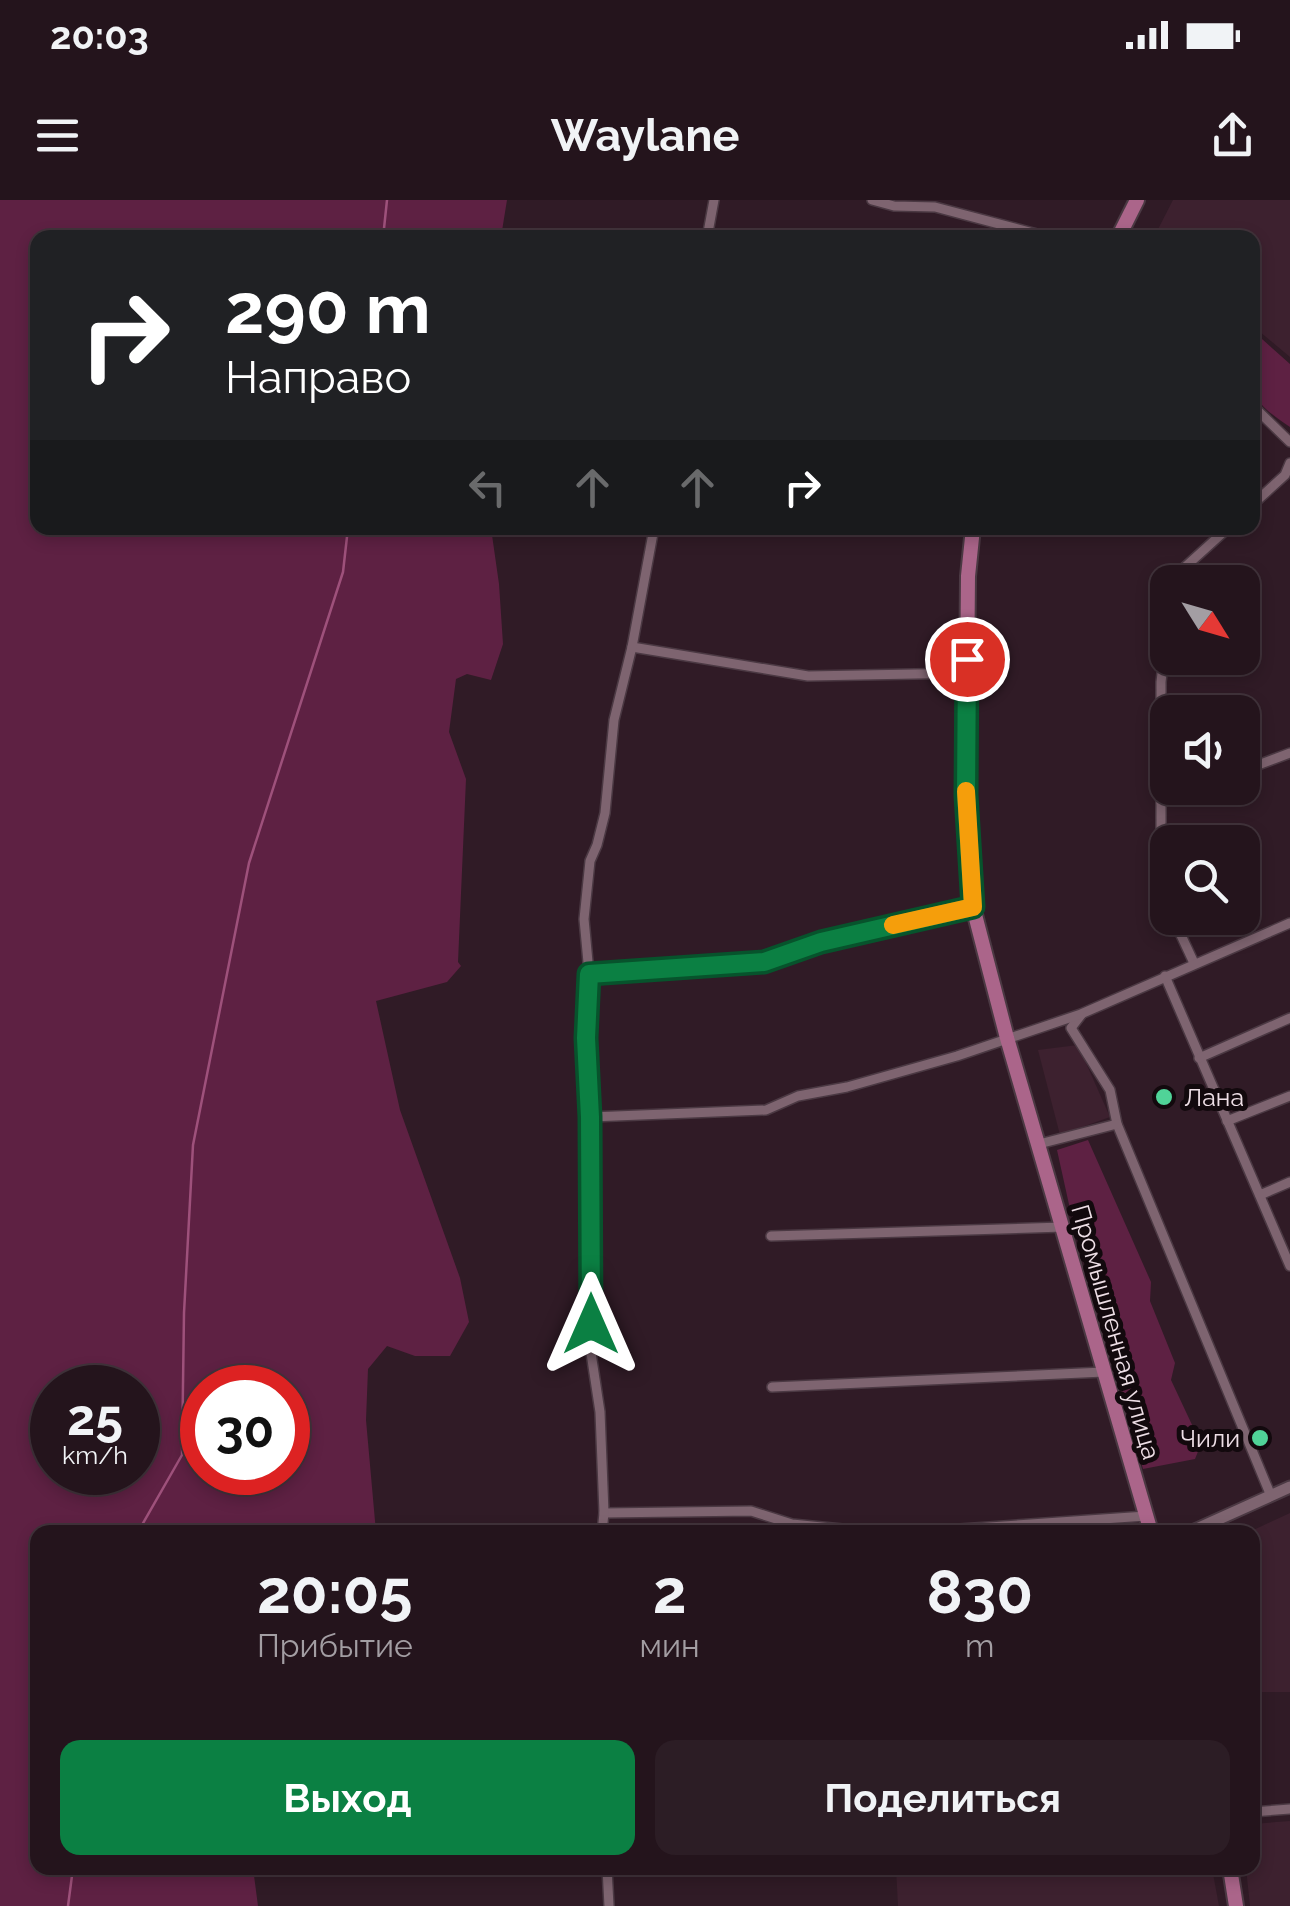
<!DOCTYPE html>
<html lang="ru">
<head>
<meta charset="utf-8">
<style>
  :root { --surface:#24141c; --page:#2c1d25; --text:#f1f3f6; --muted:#a39ea3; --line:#41333b; --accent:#0b8043 }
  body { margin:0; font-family:Raleway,sans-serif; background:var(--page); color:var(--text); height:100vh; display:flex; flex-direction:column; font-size:38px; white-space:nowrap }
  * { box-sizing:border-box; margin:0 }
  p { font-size:32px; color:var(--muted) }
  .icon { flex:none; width:55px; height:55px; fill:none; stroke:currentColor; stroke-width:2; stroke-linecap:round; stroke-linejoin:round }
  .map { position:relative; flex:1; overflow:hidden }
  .side { position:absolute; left:30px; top:1325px; width:1230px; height:350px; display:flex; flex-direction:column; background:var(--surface); border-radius:20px; box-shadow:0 5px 15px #0003,0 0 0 2px var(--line) }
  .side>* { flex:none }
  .guide { position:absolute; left:30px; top:30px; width:1230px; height:305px; border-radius:20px; box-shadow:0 5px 15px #0003,0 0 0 2px var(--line); background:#202124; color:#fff; overflow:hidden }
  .needle { width:65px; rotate:127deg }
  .tools { position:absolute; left:1150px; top:365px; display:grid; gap:20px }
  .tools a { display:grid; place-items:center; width:110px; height:110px; border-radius:20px; background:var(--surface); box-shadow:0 5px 15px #0003,0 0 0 2px var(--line); font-size:50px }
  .speed { position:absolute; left:30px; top:1165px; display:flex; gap:20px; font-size:50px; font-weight:700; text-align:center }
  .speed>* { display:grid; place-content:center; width:130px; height:130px; border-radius:50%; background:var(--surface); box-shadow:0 5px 15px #0003,0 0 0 2px var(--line); line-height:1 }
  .speed small { font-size:25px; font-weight:400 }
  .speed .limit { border:15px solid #d22; background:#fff; color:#111 }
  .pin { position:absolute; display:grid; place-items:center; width:85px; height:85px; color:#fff; margin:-42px; border:5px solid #fff; border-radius:50%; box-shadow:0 2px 10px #0007 }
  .me { position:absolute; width:110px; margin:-55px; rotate:0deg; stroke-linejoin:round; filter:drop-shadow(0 0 8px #0008) }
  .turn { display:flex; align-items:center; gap:35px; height:210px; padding:0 30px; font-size:45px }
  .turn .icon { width:130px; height:130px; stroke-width:2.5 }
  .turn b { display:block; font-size:70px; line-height:85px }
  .lanes { display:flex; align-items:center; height:95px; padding:0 30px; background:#0003; justify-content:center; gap:50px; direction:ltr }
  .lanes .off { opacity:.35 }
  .eta { display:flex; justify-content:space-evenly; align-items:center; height:170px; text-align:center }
  .eta b { font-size:60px; font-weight:700; line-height:70px }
  .primary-button { display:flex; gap:20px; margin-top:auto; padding:20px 30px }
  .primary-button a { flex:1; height:115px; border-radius:20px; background:var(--accent); color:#fff; font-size:40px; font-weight:700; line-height:115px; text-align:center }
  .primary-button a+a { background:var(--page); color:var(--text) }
  .status { display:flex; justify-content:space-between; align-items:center; height:70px; padding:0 50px; background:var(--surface); direction:ltr }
  .status svg { height:28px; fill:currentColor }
  header { display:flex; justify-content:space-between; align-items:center; height:130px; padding:0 30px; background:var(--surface); font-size:45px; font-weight:700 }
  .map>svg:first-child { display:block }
  .built { fill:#3d212f }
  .green { fill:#5e2143; fill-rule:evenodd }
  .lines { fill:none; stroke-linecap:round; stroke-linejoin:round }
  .stream { stroke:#9e517b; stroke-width:2.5 }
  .street-casing { stroke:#4b3943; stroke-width:12 }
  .secondary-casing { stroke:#4b3943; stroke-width:15 }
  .primary-casing { stroke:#4b3943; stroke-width:18 }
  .street { stroke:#7e6470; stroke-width:9 }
  .secondary { stroke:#7e6470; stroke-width:11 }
  .primary { stroke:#ab658a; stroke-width:14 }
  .route-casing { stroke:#07532c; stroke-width:25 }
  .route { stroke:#0b8043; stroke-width:18 }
  .slow { stroke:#f59e0b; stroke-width:18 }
  .poi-dot { fill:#50d398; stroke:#12090d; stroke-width:4 }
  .labels { text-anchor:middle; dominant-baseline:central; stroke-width:10; stroke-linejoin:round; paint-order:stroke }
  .poi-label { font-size:25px; fill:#eedfe6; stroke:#12090d; text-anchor:start }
  .street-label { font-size:25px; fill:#eedfe6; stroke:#12090d }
</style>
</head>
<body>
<div class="status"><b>20:03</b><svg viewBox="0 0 49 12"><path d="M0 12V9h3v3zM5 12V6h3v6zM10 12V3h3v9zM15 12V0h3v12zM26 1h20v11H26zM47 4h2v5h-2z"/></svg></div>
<header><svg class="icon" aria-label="menu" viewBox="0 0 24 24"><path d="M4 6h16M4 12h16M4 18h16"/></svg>Waylane<svg class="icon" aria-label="share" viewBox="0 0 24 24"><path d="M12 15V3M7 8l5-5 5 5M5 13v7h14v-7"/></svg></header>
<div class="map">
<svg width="1290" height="1706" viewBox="0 0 1290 1706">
  <rect width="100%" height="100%" fill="#301b26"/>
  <g class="built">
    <path d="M1173,0h117v157l-37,-31 -1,-88 -98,-1z"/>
    <path d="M1078,845l32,72 -50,18 -22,-85z"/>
    <path d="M1290,1313v179h-37l-1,-160h-3z"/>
    <path d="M1290,1621v85h-40l-4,-38h6l1,-44z"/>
    <path d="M896,1668h316l7,38h-321z"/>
  </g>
  <g class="green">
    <path d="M0,0h507l-6,37 -463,1v290h453l8,56 4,60 -12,36 -24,-6 -11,5 -7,53 17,47 -8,183 3,4 -14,16 -71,19 24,109 60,168 9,44 -19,34h-35l-28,-10 -19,23 -2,51 10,112h-338v336h215l5,38h-258zM52,1188h86v84h-86zM202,1188h86v84h-86z"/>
    <path d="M1262,139l28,25v63c-45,-29 -38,-38 -37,-87z"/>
    <path d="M1088,940l63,142 -1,19 25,62 -4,17 30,64 -6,15 -52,10 -73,-260 -13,-59z"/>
  </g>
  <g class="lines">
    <g class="stream">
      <path d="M383,38l4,-38"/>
      <path d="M138,1332l44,-77 2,-142 9,-168 56,-282 94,-291 5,-44"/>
      <path d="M68,1706l5,-38"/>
    </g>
    <g class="street-casing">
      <g id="street">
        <path d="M872,0l22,6 41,1 117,31"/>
        <path d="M707,38l7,-38"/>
        <path d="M1252,205l38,37"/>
        <path d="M1252,305l33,-30 5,-12"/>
        <path d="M1179,382l6,-15 43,-39"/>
        <path d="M1168,421l-7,61v208l7,15"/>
        <path d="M632,447l176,29 160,-3"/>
        <path d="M1242,571l48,-18"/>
        <path d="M1161,603l40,-15"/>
        <path d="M1173,718l21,45"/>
        <path d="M589,773l176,-12 56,-19 152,-35"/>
        <path d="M1165,776l125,290"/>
        <path d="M1081,815l-10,13 39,62 7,34 154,372"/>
        <path d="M1199,858l91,-40"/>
        <path d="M591,917l175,-7 32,-14 49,-9 110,-31 124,-42 209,-91"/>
        <path d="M1227,921l63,-25"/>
        <path d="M1039,944l78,-20"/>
        <path d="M1260,995l30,-13"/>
        <path d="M771,1036l292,-9"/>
        <path d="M772,1187l332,-15"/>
        <path d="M604,1313l147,-2 41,13 70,7h69l215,-15"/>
        <path d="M602,1332l2,-19 -4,-101 -9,-59v-236l-5,-80 3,-64 -5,-54 6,-58 7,-16 8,-32 9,-93 18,-73 22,-119"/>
        <path d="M1252,1612l38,-3"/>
        <path d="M607,1668l2,38"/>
      </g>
    </g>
    <g class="secondary-casing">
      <path id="secondary" d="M1190,1332l100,-45"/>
    </g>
    <g class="primary-casing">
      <g id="primary">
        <path d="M1118,38l19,-38"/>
        <path d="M973,328l-5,48 -2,219 7,112 34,131 144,494"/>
        <path d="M1230,1668l6,38"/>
      </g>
    </g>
    <use href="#street" class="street"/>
    <use href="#secondary" class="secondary"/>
    <use href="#primary" class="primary"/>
  </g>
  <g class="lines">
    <g class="route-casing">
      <path id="route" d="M591,1124l-1,-207 -4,-79 3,-64 175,-12 57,-20 152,-35 -7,-112 1,-136"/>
    </g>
    <use href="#route" class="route"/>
    <path class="slow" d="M893,725l80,-18 -7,-116"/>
  </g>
  <g class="poi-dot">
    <circle cx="1164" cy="897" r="10"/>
    <circle cx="1260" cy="1238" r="10"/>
  </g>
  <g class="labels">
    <g class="poi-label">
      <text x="1184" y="897">Лана</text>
      <text x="1240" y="1238" text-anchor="end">Чили</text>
    </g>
    <g class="street-label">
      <text transform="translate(1116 1132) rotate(74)">Промышленная улица</text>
    </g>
  </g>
</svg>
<div class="tools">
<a><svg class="needle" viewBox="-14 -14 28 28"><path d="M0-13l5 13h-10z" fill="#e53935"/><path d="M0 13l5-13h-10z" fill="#a39ea3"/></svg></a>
<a><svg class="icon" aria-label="sound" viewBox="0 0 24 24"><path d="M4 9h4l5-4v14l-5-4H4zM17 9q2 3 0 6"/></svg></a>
<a><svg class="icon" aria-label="search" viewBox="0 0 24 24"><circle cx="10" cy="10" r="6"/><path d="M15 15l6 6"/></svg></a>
</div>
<div class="speed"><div>25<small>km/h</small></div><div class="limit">30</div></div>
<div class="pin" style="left:967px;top:459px;background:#d93025"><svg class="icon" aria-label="arrive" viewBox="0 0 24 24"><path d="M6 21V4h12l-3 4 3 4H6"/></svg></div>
<svg class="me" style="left:591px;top:1124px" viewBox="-20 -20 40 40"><path d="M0-17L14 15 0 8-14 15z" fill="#0b8043" stroke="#fff" stroke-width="4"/></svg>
<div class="guide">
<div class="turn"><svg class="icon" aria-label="right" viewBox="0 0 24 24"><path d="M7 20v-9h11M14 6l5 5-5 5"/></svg><div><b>290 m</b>Направо</div></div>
<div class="lanes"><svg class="icon off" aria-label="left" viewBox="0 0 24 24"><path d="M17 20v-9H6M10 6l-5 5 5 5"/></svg><svg class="icon off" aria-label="ahead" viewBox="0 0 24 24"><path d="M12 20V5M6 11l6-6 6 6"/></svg><svg class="icon off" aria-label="ahead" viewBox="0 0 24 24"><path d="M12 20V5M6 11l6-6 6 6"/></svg><svg class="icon" aria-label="right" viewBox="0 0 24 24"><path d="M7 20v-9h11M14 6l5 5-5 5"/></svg></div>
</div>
<section class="side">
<div class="eta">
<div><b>20:05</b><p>Прибытие</p></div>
<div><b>2</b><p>мин</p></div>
<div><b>830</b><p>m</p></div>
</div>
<div class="primary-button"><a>Выход</a><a>Поделиться</a></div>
</section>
</div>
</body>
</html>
